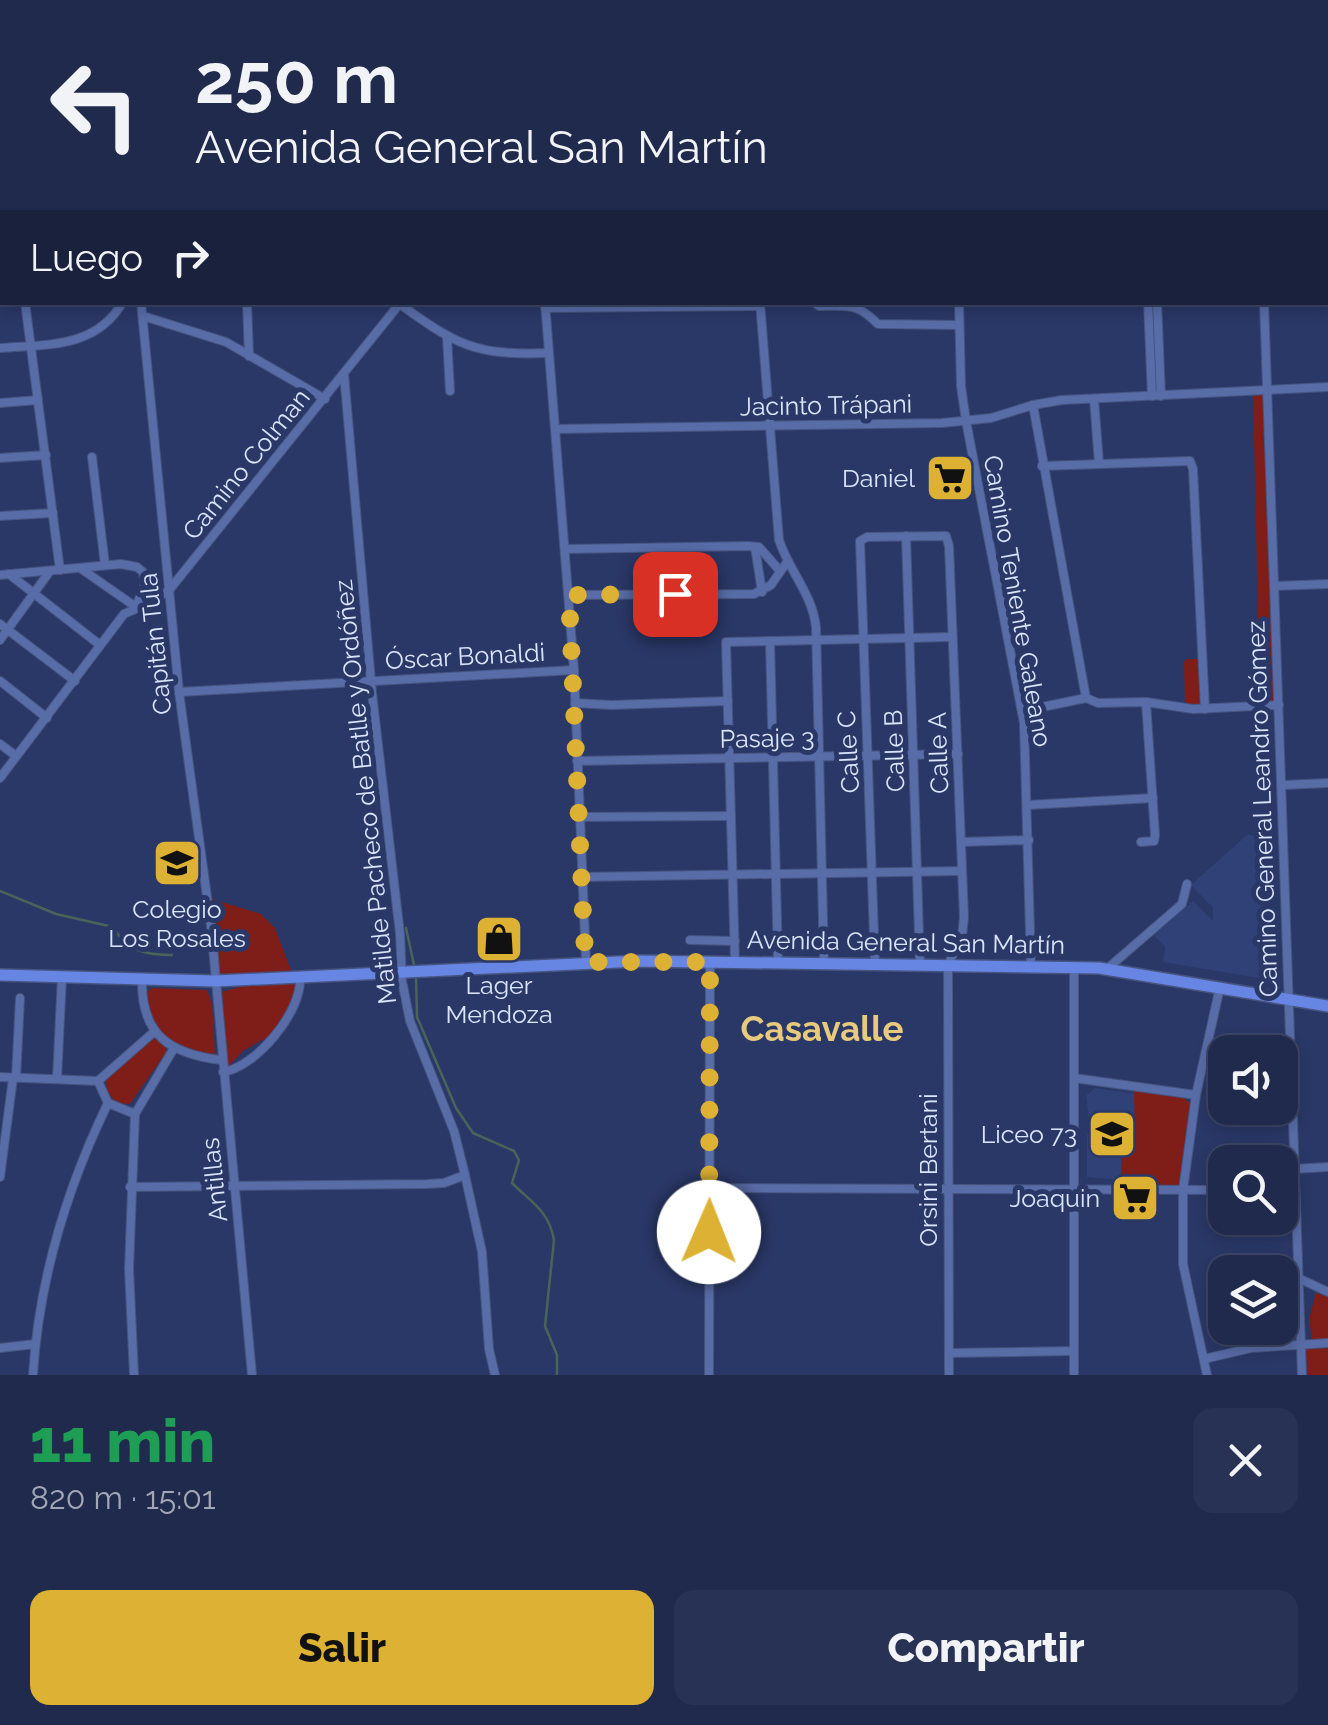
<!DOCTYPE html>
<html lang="es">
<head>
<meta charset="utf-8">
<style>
  :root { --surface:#202a4d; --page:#283254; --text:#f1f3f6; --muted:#a2a7b6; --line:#3d4665; --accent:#ddb133 }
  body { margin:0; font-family:Raleway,sans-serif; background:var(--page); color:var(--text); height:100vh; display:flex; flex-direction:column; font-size:38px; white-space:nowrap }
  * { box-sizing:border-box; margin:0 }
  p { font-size:32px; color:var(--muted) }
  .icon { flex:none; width:55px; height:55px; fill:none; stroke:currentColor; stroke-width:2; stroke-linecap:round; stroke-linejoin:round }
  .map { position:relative; height:1375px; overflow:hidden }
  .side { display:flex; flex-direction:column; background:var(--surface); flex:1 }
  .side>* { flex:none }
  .banner { position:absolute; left:0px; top:0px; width:1330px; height:305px; box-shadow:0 5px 15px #0003,0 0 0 2px var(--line); background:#202a4d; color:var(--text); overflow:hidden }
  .fabs { position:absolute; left:1208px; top:1035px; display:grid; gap:20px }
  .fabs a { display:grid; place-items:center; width:90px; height:90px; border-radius:20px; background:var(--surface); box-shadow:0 5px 15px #0003,0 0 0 2px var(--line); font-size:50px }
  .pin { position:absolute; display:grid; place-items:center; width:85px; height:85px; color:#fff; margin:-42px; border-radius:20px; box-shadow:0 5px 15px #0006 }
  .me { position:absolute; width:110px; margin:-55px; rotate:1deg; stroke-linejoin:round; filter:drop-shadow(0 0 8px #0008) }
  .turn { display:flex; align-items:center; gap:35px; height:210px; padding:0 30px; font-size:45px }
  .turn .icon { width:130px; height:130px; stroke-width:2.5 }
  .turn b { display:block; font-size:70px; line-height:85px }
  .then { display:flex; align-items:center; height:95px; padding:0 30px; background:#0003; gap:20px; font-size:38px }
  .round { display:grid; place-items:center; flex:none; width:105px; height:105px; border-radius:20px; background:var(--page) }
  .summary { display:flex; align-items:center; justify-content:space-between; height:170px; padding:0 30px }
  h1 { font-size:60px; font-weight:800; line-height:75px; color:#1e9e55 }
  .primary-button { display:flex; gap:20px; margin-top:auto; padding:20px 30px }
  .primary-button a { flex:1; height:115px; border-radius:20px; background:var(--accent); color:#111; font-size:40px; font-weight:800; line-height:115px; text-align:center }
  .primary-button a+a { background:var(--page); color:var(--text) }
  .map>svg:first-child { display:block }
  .built { fill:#304177 }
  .green { fill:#7f1e18 }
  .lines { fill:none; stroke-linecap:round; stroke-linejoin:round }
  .stream { stroke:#496459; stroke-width:2.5 }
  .street-casing { stroke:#46547f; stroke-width:10 }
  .secondary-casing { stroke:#46547f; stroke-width:14 }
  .street { stroke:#586ca7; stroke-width:8 }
  .secondary { stroke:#6785e2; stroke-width:11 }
  .route { stroke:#ddb133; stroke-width:18; stroke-dasharray:0 32.4 }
  .labels { text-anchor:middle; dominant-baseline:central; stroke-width:10; stroke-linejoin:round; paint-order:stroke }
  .street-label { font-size:25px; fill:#dae4fb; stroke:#2a3867 }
  .poi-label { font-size:25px; fill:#dae4fb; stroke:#2a3867; text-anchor:end }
  .district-label { font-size:35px; font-weight:bold; fill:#e8ca7f; stroke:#2a3867 }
</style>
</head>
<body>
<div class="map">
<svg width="1328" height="1375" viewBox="0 0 1328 1375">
  <rect width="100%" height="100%" fill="#2a3867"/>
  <g class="built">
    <path d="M1248,834l19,7 7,135 -3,4 -108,-18 2,-15 -11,-12 39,-34 20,20v-13l-22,-23z"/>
    <path d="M1095,1088l40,6v54l-13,1 -1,31 -34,-3v-42l4,-3 -5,-36z"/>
  </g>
  <g class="green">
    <path d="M1265,390l14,315 -19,1 -7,-315z"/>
    <path d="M1187,659h13l1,46h-16l-1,-43z"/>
    <path d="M212,899l49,15 14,14 17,45 -67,3 -5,-3z"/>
    <path d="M295,983l3,5 -20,43 -35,20 -17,18 -5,-77 23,-6z"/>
    <path d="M152,988l55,2 5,14 3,50c-36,0 -67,-23 -70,-60z"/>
    <path d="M150,1038l10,3 5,6v7l-35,50 -13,-1 -10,-11 -1,-13z"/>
    <path d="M1134,1089l47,7 9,7 -11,83 -58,-1 1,-37 13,-1z"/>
    <path d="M1316,1293l12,4v42l-16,2 -3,-22z"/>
    <path d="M1328,1348v27h-21l-1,-26z"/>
  </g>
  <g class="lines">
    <g class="stream">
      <path d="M338,0v2"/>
      <path d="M0,891l56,23 57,13c14,24 32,28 59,28"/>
      <path d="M406,928l8,37"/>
      <path d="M416,977l1,40 39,91 17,25 41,18 5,9 -7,23c20,20 37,28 42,57l-9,86 12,29v20"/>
    </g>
    <g class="street-casing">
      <g id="street">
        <path d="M117,0v2"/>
        <path d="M529,0v2"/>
        <path d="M663,0l3,2"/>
        <path d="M790,0l2,2"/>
        <path d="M945,0v2"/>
        <path d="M1147,0v2"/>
        <path d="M1253,0v2"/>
        <path d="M324,2v-2"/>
        <path d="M651,2l2,-2"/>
        <path d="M759,2l3,-2"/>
        <path d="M0,24h2"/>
        <path d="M0,93h2"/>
        <path d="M0,164h2"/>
        <path d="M0,214h2"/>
        <path d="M0,282l2,-1"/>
        <path d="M25,302l35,268"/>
        <path d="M141,302l38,390 32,234 41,449"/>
        <path d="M247,302l2,54"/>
        <path d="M397,302c59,43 78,54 152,51"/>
        <path d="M545,302l29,368 12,292"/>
        <path d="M760,302l19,238c10,31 33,53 37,87l8,336"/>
        <path d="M814,302l5,4c29,0 37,-4 59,18l81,1"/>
        <path d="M959,302l2,84 5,35 58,302 7,244"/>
        <path d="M1148,302l4,94"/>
        <path d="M1157,302l4,94"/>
        <path d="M1264,302l38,1073"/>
        <path d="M545,308l215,-2"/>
        <path d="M143,316l83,26 99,57"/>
        <path d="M447,337l3,54"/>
        <path d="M0,348c48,-4 95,1 123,-46"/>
        <path d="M344,374l28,319 28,241 2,47 8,40 44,110 11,44 17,77 7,97 6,26"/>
        <path d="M1094,399l5,64"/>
        <path d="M0,403l38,-3"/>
        <path d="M1033,405l53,293"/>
        <path d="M555,429l387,-6 49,-5 42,-13 29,-5 266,-13"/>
        <path d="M92,457l13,108"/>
        <path d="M0,458l46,-3"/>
        <path d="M1042,466l148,-5 3,8 12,240"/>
        <path d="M0,516l53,-3"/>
        <path d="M906,536l14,429"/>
        <path d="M755,547l7,45"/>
        <path d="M566,549l182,-3 11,1 21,24"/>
        <path d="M9,574l91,71"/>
        <path d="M0,575l121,-11 16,3 6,5 2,12 -9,23 -56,-39"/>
        <path d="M1274,586l54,-2"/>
        <path d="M569,595l185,-1 17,-9 16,-23"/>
        <path d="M0,624l75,57"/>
        <path d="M0,640l50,-69"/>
        <path d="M770,641l8,321"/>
        <path d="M0,681l47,37"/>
        <path d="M179,692l395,-22"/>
        <path d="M575,703l37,2 116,-4"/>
        <path d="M1023,711l63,-13 12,5 48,-1 47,7 86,-4"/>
        <path d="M0,744l16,12"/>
        <path d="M577,761l381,-7"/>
        <path d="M0,778l124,-164 30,-13 16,-12 231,-287"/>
        <path d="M1283,785l45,-2"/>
        <path d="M1027,805l126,-7"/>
        <path d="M578,817l153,-1"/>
        <path d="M961,842l68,-2"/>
        <path d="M1141,842l13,-1 1,-6 -9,-133"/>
        <path d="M581,877l381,-6"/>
        <path d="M690,940l45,1"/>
        <path d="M735,962l-9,-320 226,-5"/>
        <path d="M875,964l-15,-423 7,-4 79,-1 3,10 15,372 -2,17 -14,30 1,410"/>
        <path d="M1074,968v407"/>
        <path d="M1108,968l74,-64 5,-20"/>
        <path d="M142,980c-1,56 29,74 79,80"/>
        <path d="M223,1072c33,-5 79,-60 77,-94"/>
        <path d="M0,1077l98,4 10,22 27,11"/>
        <path d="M16,1078l4,-80"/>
        <path d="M1074,1078l122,17"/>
        <path d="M57,1079l5,-102"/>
        <path d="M98,1081l57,-50"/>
        <path d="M1294,1169l34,-2"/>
        <path d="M0,1177l13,-99"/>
        <path d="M130,1187l297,-3 17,-1 21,-8"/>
        <path d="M709,1188l516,2"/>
        <path d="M1298,1278l30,14"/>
        <path d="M0,1348l35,-4"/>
        <path d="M949,1353l125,-2"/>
        <path d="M1204,1359l47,-11 77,-5"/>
        <path d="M33,1375c6,-97 33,-185 75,-272"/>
        <path d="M134,1375l-5,-106 6,-155 39,-66"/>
        <path d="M709,1375l1,-413"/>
        <path d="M1207,1375l-24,-111v-74l13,-95 24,-108"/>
      </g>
    </g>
    <g class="secondary-casing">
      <path id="secondary" d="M0,975l215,6 424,-20 460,7 229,38"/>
    </g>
    <use href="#street" class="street"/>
    <use href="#secondary" class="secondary"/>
  </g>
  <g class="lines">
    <path class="route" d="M675,594l-106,1 15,341 2,26h124l-1,270"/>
  </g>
  <defs>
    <g id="supermarket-square" transform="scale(2.5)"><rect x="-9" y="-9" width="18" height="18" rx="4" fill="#ddb133" stroke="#2a3867"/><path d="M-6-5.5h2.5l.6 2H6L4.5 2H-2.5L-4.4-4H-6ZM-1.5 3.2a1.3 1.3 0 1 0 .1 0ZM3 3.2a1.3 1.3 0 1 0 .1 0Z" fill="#111"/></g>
    <g id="school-square" transform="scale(2.5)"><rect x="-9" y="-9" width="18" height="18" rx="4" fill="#ddb133" stroke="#2a3867"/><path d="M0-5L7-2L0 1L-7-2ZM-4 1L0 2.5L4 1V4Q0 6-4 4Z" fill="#111"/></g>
    <g id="shop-square" transform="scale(2.5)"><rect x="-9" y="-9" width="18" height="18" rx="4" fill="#ddb133" stroke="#2a3867"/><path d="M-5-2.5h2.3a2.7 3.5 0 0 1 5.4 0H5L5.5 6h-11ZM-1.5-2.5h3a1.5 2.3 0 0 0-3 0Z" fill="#111"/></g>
  </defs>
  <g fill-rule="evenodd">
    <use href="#supermarket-square" x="950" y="478"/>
    <use href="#school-square" x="177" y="863"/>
    <use href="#shop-square" x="499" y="939"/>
    <use href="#school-square" x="1112" y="1134"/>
    <use href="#supermarket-square" x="1135" y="1198"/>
  </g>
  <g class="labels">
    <g class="street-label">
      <text transform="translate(826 405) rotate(-1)">Jacinto Trápani</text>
      <text transform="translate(246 464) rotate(-51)">Camino Colman</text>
      <text transform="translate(1018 601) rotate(80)">Camino Teniente Galeano</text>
      <text transform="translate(155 644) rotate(-96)">Capitán Tula</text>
      <text transform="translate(465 656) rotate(-3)">Óscar Bonaldi</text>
      <text transform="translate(767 738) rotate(-1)">Pasaje 3</text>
      <text transform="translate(894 751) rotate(-92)">Calle B</text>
      <text transform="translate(848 752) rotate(-93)">Calle C</text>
      <text transform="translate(938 753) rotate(-92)">Calle A</text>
      <text transform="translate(365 792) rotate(-96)">Matilde Pacheco de Batlle y Ordóñez</text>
      <text transform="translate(1262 809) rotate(-92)">Camino General Leandro Gómez</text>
      <text transform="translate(906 942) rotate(1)">Avenida General San Martín</text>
      <text transform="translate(928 1170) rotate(-90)">Orsini Bertani</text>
      <text transform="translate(214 1180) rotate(-96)">Antillas</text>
    </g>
    <g class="poi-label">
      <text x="915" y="478">Daniel</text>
      <text x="177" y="909" text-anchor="middle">Colegio<tspan x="177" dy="29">Los Rosales</tspan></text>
      <text x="499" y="985" text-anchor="middle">Lager<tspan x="499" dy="29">Mendoza</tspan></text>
      <text x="1077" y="1134">Liceo 73</text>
      <text x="1100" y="1198">Joaquin</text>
    </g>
    <g class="district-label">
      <text x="822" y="1028">Casavalle</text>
    </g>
  </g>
</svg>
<div class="fabs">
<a><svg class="icon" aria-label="sound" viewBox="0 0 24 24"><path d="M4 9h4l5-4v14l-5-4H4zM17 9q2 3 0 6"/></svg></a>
<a><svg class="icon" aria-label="search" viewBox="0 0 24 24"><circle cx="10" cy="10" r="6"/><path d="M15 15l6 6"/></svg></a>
<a><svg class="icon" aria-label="layers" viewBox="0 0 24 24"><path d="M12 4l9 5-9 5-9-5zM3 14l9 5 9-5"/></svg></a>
</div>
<div class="pin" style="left:675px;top:594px;background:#d93025"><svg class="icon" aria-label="arrive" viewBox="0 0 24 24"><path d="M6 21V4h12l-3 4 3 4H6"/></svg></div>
<svg class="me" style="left:709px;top:1232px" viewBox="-20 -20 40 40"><circle r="19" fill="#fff"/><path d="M0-13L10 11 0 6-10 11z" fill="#ddb133"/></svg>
<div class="banner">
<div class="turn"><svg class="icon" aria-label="left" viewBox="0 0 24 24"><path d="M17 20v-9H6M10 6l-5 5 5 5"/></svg><div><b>250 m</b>Avenida General San Martín</div></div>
<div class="then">Luego<svg class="icon" aria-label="right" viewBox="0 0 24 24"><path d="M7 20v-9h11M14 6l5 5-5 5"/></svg></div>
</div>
</div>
<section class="side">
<div class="summary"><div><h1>11 min</h1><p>820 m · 15:01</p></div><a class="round"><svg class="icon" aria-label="close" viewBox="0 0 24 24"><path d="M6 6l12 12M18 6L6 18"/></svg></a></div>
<div class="primary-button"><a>Salir</a><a>Compartir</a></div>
</section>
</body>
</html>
